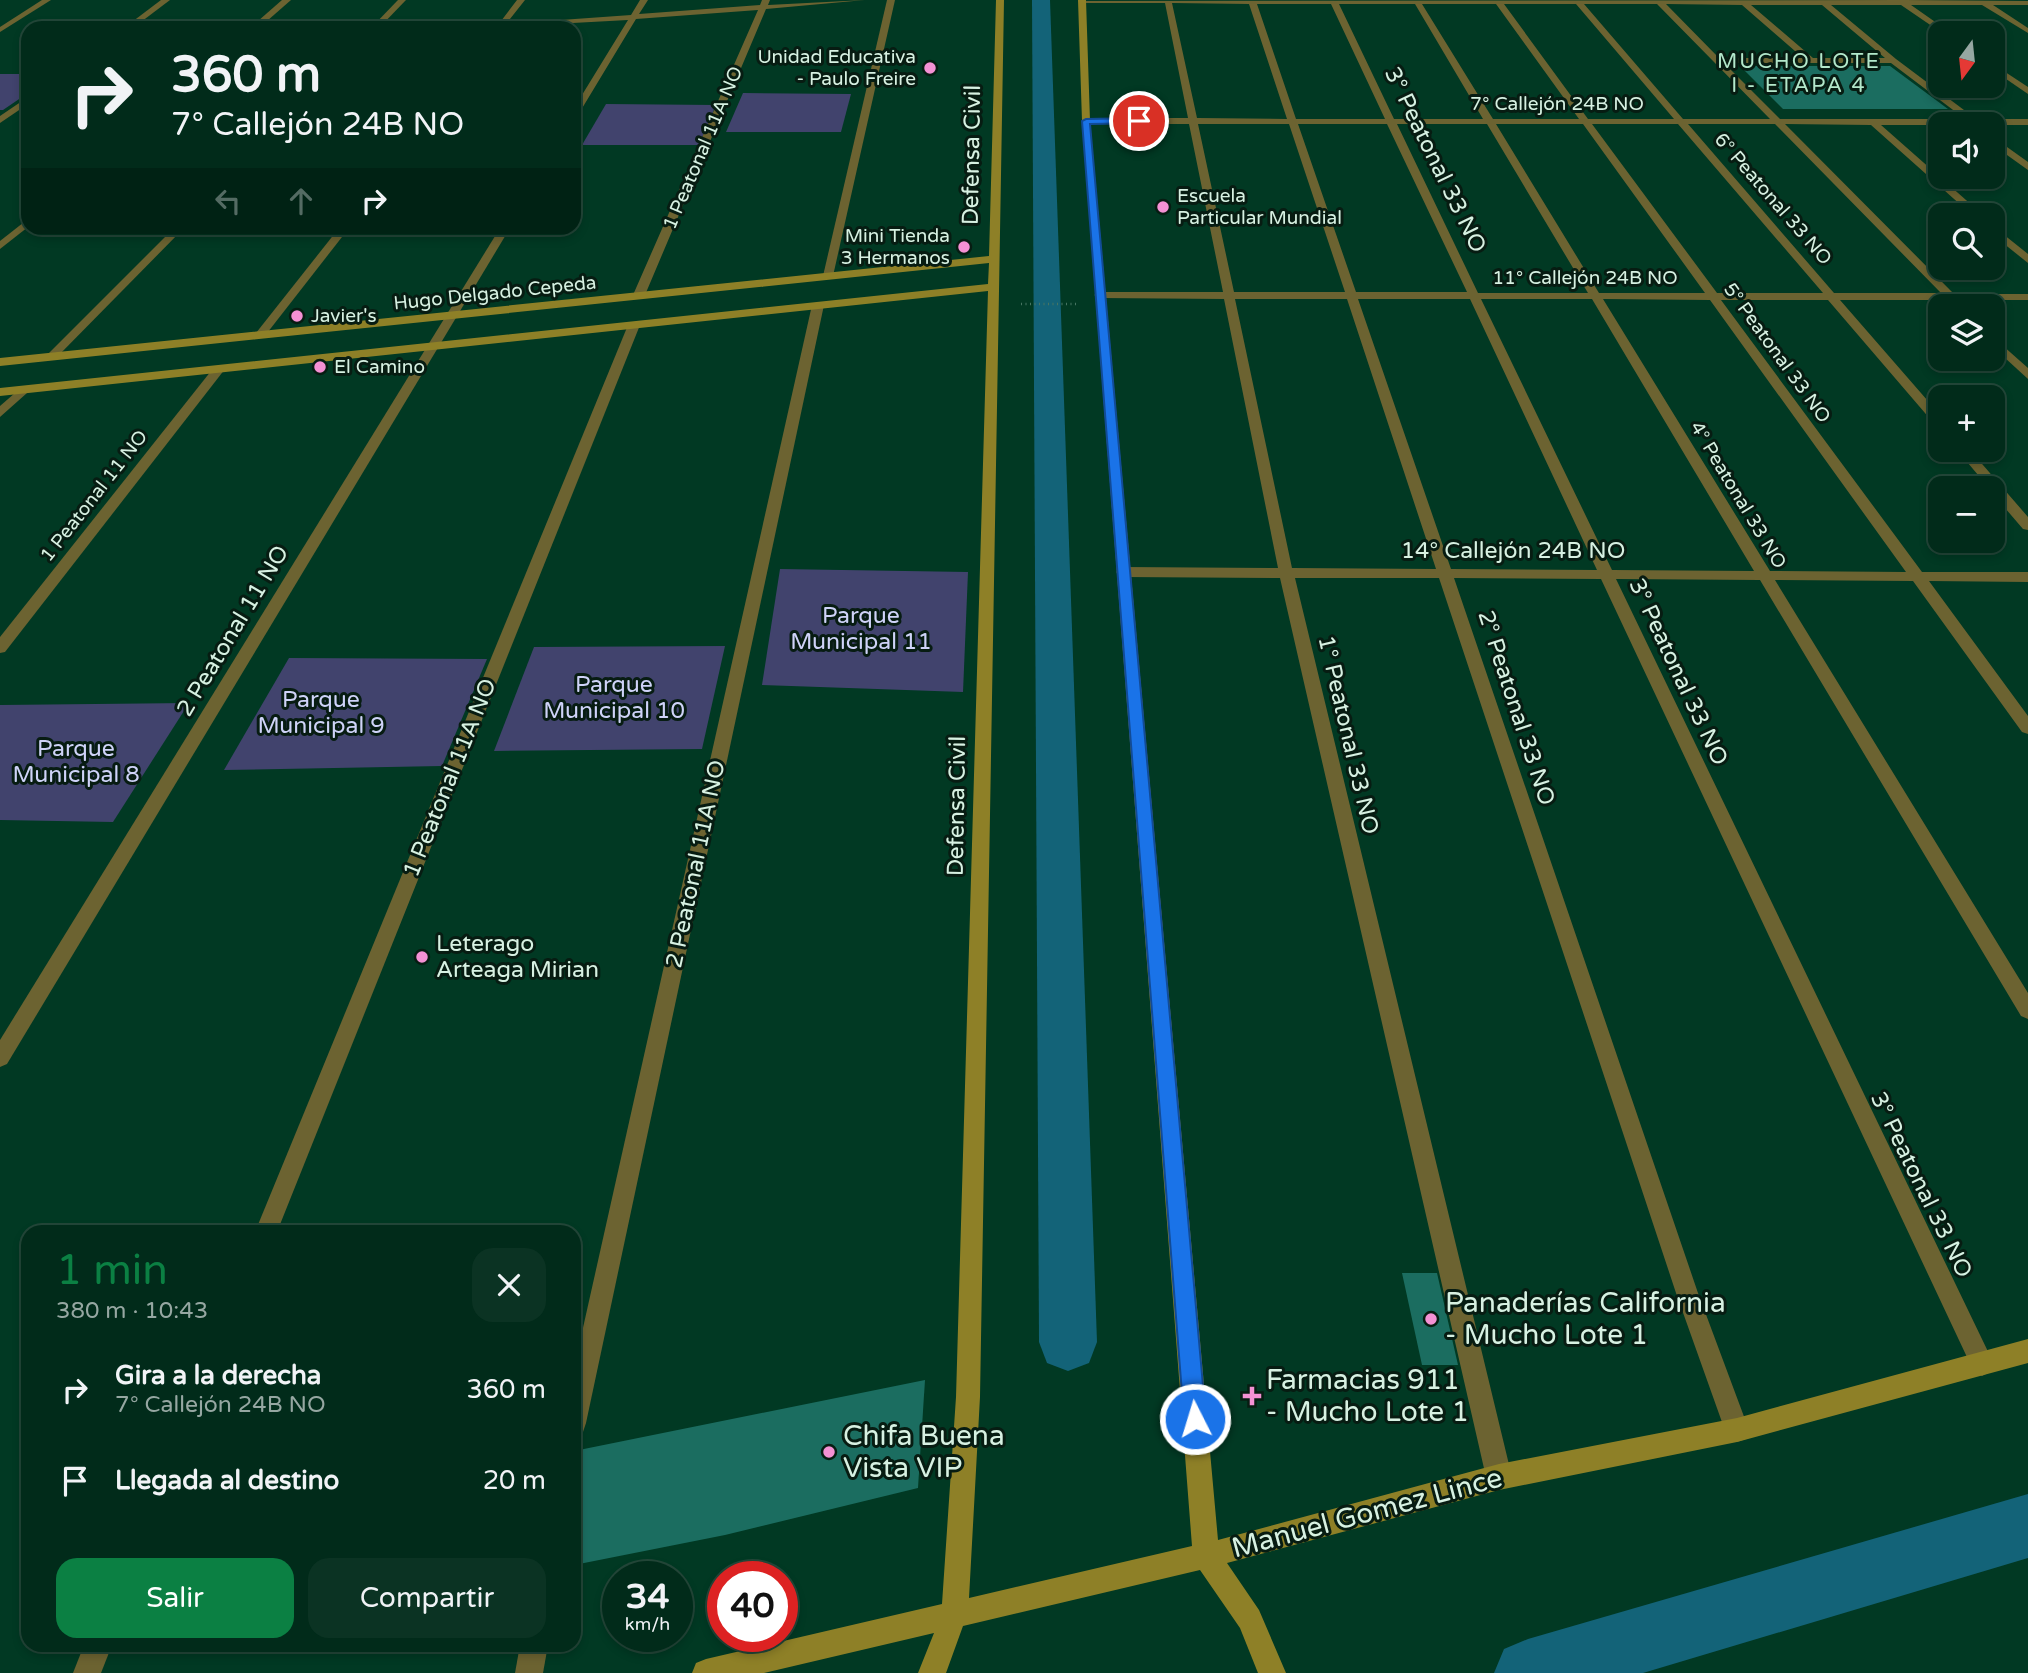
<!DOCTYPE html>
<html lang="es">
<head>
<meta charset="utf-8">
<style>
  :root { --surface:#012b1a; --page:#0b3323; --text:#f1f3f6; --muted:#96a7a2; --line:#234739; --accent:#0b8043 }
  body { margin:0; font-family:"Varela Round",sans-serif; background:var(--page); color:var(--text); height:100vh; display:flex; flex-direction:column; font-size:26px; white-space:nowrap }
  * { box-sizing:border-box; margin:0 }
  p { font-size:23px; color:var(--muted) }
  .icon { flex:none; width:38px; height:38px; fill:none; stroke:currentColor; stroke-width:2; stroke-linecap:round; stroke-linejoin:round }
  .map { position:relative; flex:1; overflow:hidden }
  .drawer { position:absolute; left:21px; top:1225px; width:560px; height:427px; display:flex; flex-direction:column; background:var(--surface); border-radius:21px; box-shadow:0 4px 10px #0003,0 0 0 2px var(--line) }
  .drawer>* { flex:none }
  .top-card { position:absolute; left:21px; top:21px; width:560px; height:214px; border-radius:21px; box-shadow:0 4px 10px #0003,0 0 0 2px var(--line); background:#012b1a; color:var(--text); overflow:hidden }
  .needle { width:46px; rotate:195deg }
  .fabs { position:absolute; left:1928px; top:21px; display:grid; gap:14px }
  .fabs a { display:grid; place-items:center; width:77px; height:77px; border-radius:14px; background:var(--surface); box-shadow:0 4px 10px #0003,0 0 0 2px var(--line); font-size:35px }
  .speed { position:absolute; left:602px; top:1561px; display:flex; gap:14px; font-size:35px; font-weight:700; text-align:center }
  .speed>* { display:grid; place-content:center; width:91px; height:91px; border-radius:50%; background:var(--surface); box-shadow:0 4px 10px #0003,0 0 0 2px var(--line); line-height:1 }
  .speed small { font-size:18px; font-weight:400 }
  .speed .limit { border:10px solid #d22; background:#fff; color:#111 }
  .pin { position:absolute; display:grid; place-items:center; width:60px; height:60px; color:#fff; margin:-30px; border:4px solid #fff; border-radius:50%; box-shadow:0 2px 7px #0007 }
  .me { position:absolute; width:77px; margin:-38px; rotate:355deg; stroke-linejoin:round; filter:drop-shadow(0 0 5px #0008) }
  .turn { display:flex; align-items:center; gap:24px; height:147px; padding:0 35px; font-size:32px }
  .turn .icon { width:91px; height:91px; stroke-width:2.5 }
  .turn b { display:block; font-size:49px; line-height:60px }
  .lanes { display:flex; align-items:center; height:66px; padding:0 35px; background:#0003; justify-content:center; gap:35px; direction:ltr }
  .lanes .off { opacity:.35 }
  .round { display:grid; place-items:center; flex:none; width:74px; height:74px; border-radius:21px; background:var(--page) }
  .summary { display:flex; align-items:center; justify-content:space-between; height:119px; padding:0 35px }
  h1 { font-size:42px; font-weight:600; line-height:52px; color:var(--accent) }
  .action { display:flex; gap:14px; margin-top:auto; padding:14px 35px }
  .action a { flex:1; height:80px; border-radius:21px; background:var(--accent); color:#fff; font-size:28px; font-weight:600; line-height:80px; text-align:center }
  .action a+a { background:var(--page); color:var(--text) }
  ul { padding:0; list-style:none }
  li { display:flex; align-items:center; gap:21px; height:91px; padding:0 35px }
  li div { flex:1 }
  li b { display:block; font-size:26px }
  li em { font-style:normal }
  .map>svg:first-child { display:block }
  .green { fill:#41436d }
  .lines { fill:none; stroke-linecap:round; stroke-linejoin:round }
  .canal { fill:#136378; fill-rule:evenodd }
  .building { fill:#1b6d60 }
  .path { stroke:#477562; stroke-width:2.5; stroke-dasharray:1 3.5; stroke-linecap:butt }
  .street { fill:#6c6331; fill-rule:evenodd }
  .secondary { fill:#8e8027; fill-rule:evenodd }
  .route { fill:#1a73e8; stroke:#114b97; stroke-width:2 }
  .poi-dot { fill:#f491d4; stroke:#071c12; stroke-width:2.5 }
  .labels { text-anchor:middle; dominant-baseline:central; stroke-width:6; stroke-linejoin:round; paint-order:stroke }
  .far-poi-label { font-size:19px; fill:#d7f1e2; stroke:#071c12; text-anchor:start }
  .far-street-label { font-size:19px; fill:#d7f1e2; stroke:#071c12 }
  .far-quarter-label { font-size:21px; letter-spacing:2px; fill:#b3e8cb; stroke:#071c12 }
  .street-label { font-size:23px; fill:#d7f1e2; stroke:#071c12 }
  .park-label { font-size:23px; fill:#cfd3f8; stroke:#071c12 }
  .poi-label { font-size:23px; fill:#d7f1e2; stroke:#071c12; text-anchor:start }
  .near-poi-label { font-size:28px; fill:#d7f1e2; stroke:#071c12; text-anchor:start }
  .near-street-label { font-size:28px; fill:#d7f1e2; stroke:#071c12 }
</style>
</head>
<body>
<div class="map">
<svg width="2028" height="1673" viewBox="0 0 2028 1673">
  <rect width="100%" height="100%" fill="#013923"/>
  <g class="green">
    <path d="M0,74h28v19l-25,17h-3z"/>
    <path d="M743,93l108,1 -10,38h-115z"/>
    <path d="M606,104l110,1 -17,40h-117z"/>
    <path d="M780,569l188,3 -5,120 -201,-7z"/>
    <path d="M725,646l-23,103 -208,2 40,-104z"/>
    <path d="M289,658l198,1 -45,107 -218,4z"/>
    <path d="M189,703l-76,119 -113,-2v-115z"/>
  </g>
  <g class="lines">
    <g class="canal">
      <path d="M1032,0h18l47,1342 -8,21 -21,8 -21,-8 -8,-21z"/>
      <path d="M2028,1494v64l-385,115h-149l10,-24 24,-10z"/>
    </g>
  </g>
  <g class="building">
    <path d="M1740,66h150l58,43h-165z"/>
    <path d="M1402,1273h35l21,92h-36z"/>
    <path d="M925,1380l-7,108 -193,47 -151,30v-114z"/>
  </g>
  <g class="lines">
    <path class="path" d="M1021,304h55"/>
    <g class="street">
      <path d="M42,0h9l-51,32v-5z"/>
      <path d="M161,0h9l-37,28h-9z"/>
      <path d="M282,0h9l-32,28h-9z"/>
      <path d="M398,0h8l-27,28h-8z"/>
      <path d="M517,0h8l-19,24 125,-9 9,-15h8l-9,14 121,-9 2,-5h8l-2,5 97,-5 -99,9 -121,286 -6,3 -6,-3 125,-285 -122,9 -58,96 -4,3v-10l54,-88 -148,8 18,-3z"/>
      <path d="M887,0h8l-62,276 -5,3 -5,-3z"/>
      <path d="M1905,0l123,1v4h-35l35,23v5l-46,-28h-71l40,28h-9l-41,-28h-70l65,54 80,60h52v6h-147l102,90h-11l-101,-90 -86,-1 169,170h74v6h-68l-5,4 -7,-4h-108l101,116v12l-4,-1 -109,-127h-107l201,272h106v10l-99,-1 99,135v18l-6,-2 -109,-151 -138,-1 253,413v26l-7,-3 -261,-436 -144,-1 378,785 -4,8 -8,4 -8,-4 -373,-793 -147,-1 244,715 51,137 -3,9 -9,3 -9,-3 -52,-146 -237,-715h-144l217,899 -4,9 -9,4 -9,-4 -4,-9 -206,-899 -157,-1 -7,-5 7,-5 155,1 -54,-269 -124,-1 -6,-3 6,-3h123l-34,-168h-103l-4,-3 4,-3h102l-23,-115h-83l-4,-2zM1172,3l77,1 38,115 -90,-1zM1257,4h74l54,115h-89zM1339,4h76l68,115h-89zM1422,4h74l83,115h-86zM1504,4h72l98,115h-86zM1584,4h73l113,115h-87zM1666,4l76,1 61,53h-84zM1751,5h71l63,53h-72zM1724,63h167l74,56h-185zM1198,124h91l56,168h-111zM1298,124h89l80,168h-111zM1397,124h90l101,169h-110zM1496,124h87l122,169h-106zM1592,124h86l145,169h-106zM1688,124h87l166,169h-107zM1235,299h112l89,270 -144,-1zM1358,299h112l127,271 -146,-1zM1481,299h111l162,272 -142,-1zM1603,299l107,1 196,272 -136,-1z"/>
      <path d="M1993,64l35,23v7l-35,-24z"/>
      <path d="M28,97v7l-28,19v-7z"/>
      <path d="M1993,137l35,25v8l-35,-25z"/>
      <path d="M28,219v8l-28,22v-8z"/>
      <path d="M1993,226l35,28v9l-35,-28z"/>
      <path d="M174,228h10l-128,130h-8v-4z"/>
      <path d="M339,228h10l-85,109h-8v-4z"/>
      <path d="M500,228h10l-503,836 -7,3v-27z"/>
      <path d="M818,302l6,3 -238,1118 -3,9 -9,3v-67l238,-1063z"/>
      <path d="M634,322l6,3 -363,907h-22l373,-907z"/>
      <path d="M1993,337l35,31v11l-35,-32z"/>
      <path d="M215,366l10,3 -220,283 -5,1v-16z"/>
      <path d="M23,386l6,4 -2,3 -27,24v-11z"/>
      <path d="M1957,450h13l58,67v13l-5,-1 -30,-35v-6h-4z"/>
      <path d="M84,1645h28l-11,28h-28z"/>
      <path d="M520,1645h28l-5,28h-28z"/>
    </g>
    <path class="secondary" d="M996,0h8l-24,1397 -11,201 223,-52 -110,-1425 -4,-121h8l4,121 128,1419 281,-76 238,-46 291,-79v24l-291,79 -238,48 -272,73 32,47 27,63h-28l-18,-45 -40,-58 -237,56 -17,47h-28l16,-40 -170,40h-72l4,-10 10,-4 236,-55 14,-207 32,-1106 -988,105v-8l988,-104 1,-21 -989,103v-8l989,-102z"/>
  </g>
  <path class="route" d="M1139,118l3,5 -52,1 116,1295 -3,8 -8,4 -8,-4 -3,-8 -102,-1298 4,-2z"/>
  <g class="poi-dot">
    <circle cx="930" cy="68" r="7"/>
    <circle cx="1163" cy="207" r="7"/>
    <circle cx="964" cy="247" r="7"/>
    <circle cx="297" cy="316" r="7"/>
    <circle cx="320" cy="367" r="7"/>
    <circle cx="422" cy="957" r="7"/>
    <circle cx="1431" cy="1319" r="7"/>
    <path d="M1248.5 1385.5h7v7h7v7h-7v7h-7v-7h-7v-7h7z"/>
    <circle cx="829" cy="1452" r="7"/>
  </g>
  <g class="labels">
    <g class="far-poi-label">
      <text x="916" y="57" text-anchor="end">Unidad Educativa<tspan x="916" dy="22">- Paulo Freire</tspan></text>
      <text x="1177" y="196">Escuela<tspan x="1177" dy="22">Particular Mundial</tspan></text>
      <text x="950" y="236" text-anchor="end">Mini Tienda<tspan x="950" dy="22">3 Hermanos</tspan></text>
      <text x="311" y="316">Javier's</text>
      <text x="334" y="367">El Camino</text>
    </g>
    <g class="far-street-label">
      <text x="1557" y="104">7° Callejón 24B NO</text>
      <text transform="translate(703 148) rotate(-67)">1 Peatonal 11A NO</text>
      <text transform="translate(1773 199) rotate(49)">6° Peatonal 33 NO</text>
      <text x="1585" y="278">11° Callejón 24B NO</text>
      <text transform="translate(495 293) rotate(-6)">Hugo Delgado Cepeda</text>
      <text transform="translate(1777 353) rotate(54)">5° Peatonal 33 NO</text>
      <text transform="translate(1738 495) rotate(59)">4° Peatonal 33 NO</text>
      <text transform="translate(94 496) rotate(-52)">1 Peatonal 11 NO</text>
    </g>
    <g class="far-quarter-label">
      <text x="1799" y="61">MUCHO LOTE<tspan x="1799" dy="24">I - ETAPA 4</tspan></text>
    </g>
    <g class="street-label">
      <text transform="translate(972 155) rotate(-89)">Defensa Civil</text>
      <text transform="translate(1435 160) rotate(64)">3° Peatonal 33 NO</text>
      <text x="1513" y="551">14° Callejón 24B NO</text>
      <text transform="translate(233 631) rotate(-59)">2 Peatonal 11 NO</text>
      <text transform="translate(1678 672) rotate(65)">3° Peatonal 33 NO</text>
      <text transform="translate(1516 708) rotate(72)">2° Peatonal 33 NO</text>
      <text transform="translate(1348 735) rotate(77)">1° Peatonal 33 NO</text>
      <text transform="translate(450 778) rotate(-68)">1 Peatonal 11A NO</text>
      <text transform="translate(957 806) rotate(-89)">Defensa Civil</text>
      <text transform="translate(696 864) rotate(-78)">2 Peatonal 11A NO</text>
      <text transform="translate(1921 1185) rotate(64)">3° Peatonal 33 NO</text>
    </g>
    <g class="park-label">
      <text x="861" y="616">Parque<tspan x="861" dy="26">Municipal 11</tspan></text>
      <text x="614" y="685">Parque<tspan x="614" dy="26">Municipal 10</tspan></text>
      <text x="321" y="700">Parque<tspan x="321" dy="26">Municipal 9</tspan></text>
      <text x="76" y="749">Parque<tspan x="76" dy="26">Municipal 8</tspan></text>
    </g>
    <g class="poi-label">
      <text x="436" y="944">Leterago<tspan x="436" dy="26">Arteaga Mirian</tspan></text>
    </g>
    <g class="near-poi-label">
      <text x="1445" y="1303">Panaderías California<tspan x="1445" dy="32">- Mucho Lote 1</tspan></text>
      <text x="1266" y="1380">Farmacias 911<tspan x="1266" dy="32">- Mucho Lote 1</tspan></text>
      <text x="843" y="1436">Chifa Buena<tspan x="843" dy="32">Vista VIP</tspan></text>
    </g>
    <g class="near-street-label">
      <text transform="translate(1367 1513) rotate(-15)">Manuel Gomez Lince</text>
    </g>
  </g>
</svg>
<div class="fabs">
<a><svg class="needle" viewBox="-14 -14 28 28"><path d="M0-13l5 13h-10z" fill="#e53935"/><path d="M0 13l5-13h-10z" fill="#96a7a2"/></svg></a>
<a><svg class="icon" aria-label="sound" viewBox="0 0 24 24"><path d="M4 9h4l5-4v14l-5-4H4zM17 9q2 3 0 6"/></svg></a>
<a><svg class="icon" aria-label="search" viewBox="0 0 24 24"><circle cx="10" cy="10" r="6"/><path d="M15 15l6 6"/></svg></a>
<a><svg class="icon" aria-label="layers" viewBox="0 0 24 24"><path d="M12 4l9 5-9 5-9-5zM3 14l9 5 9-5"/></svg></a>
<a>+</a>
<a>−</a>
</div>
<div class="speed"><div>34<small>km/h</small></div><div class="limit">40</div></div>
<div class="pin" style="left:1139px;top:121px;background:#d93025"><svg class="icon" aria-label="arrive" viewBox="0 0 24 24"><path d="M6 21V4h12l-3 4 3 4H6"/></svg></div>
<svg class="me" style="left:1195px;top:1419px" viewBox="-20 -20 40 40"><circle r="17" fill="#1a73e8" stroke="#fff" stroke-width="3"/><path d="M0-11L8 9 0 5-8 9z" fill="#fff"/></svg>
<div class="top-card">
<div class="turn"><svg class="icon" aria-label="right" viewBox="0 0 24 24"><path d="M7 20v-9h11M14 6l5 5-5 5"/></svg><div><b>360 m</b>7° Callejón 24B NO</div></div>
<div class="lanes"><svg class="icon off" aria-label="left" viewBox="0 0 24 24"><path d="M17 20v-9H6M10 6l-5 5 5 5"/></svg><svg class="icon off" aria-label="ahead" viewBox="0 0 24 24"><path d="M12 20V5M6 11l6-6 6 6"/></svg><svg class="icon" aria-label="right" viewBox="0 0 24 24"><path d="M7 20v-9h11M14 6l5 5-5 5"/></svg></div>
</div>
<section class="drawer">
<div class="summary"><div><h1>1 min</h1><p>380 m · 10:43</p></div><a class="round"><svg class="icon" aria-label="close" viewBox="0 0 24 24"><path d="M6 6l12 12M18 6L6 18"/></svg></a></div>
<ul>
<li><svg class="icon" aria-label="right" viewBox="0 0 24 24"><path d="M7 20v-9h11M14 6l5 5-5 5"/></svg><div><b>Gira a la derecha</b><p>7° Callejón 24B NO</p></div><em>360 m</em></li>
<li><svg class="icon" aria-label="arrive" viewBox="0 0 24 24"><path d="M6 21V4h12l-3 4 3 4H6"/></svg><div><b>Llegada al destino</b></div><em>20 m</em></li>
</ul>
<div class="action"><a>Salir</a><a>Compartir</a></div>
</section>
</div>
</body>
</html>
